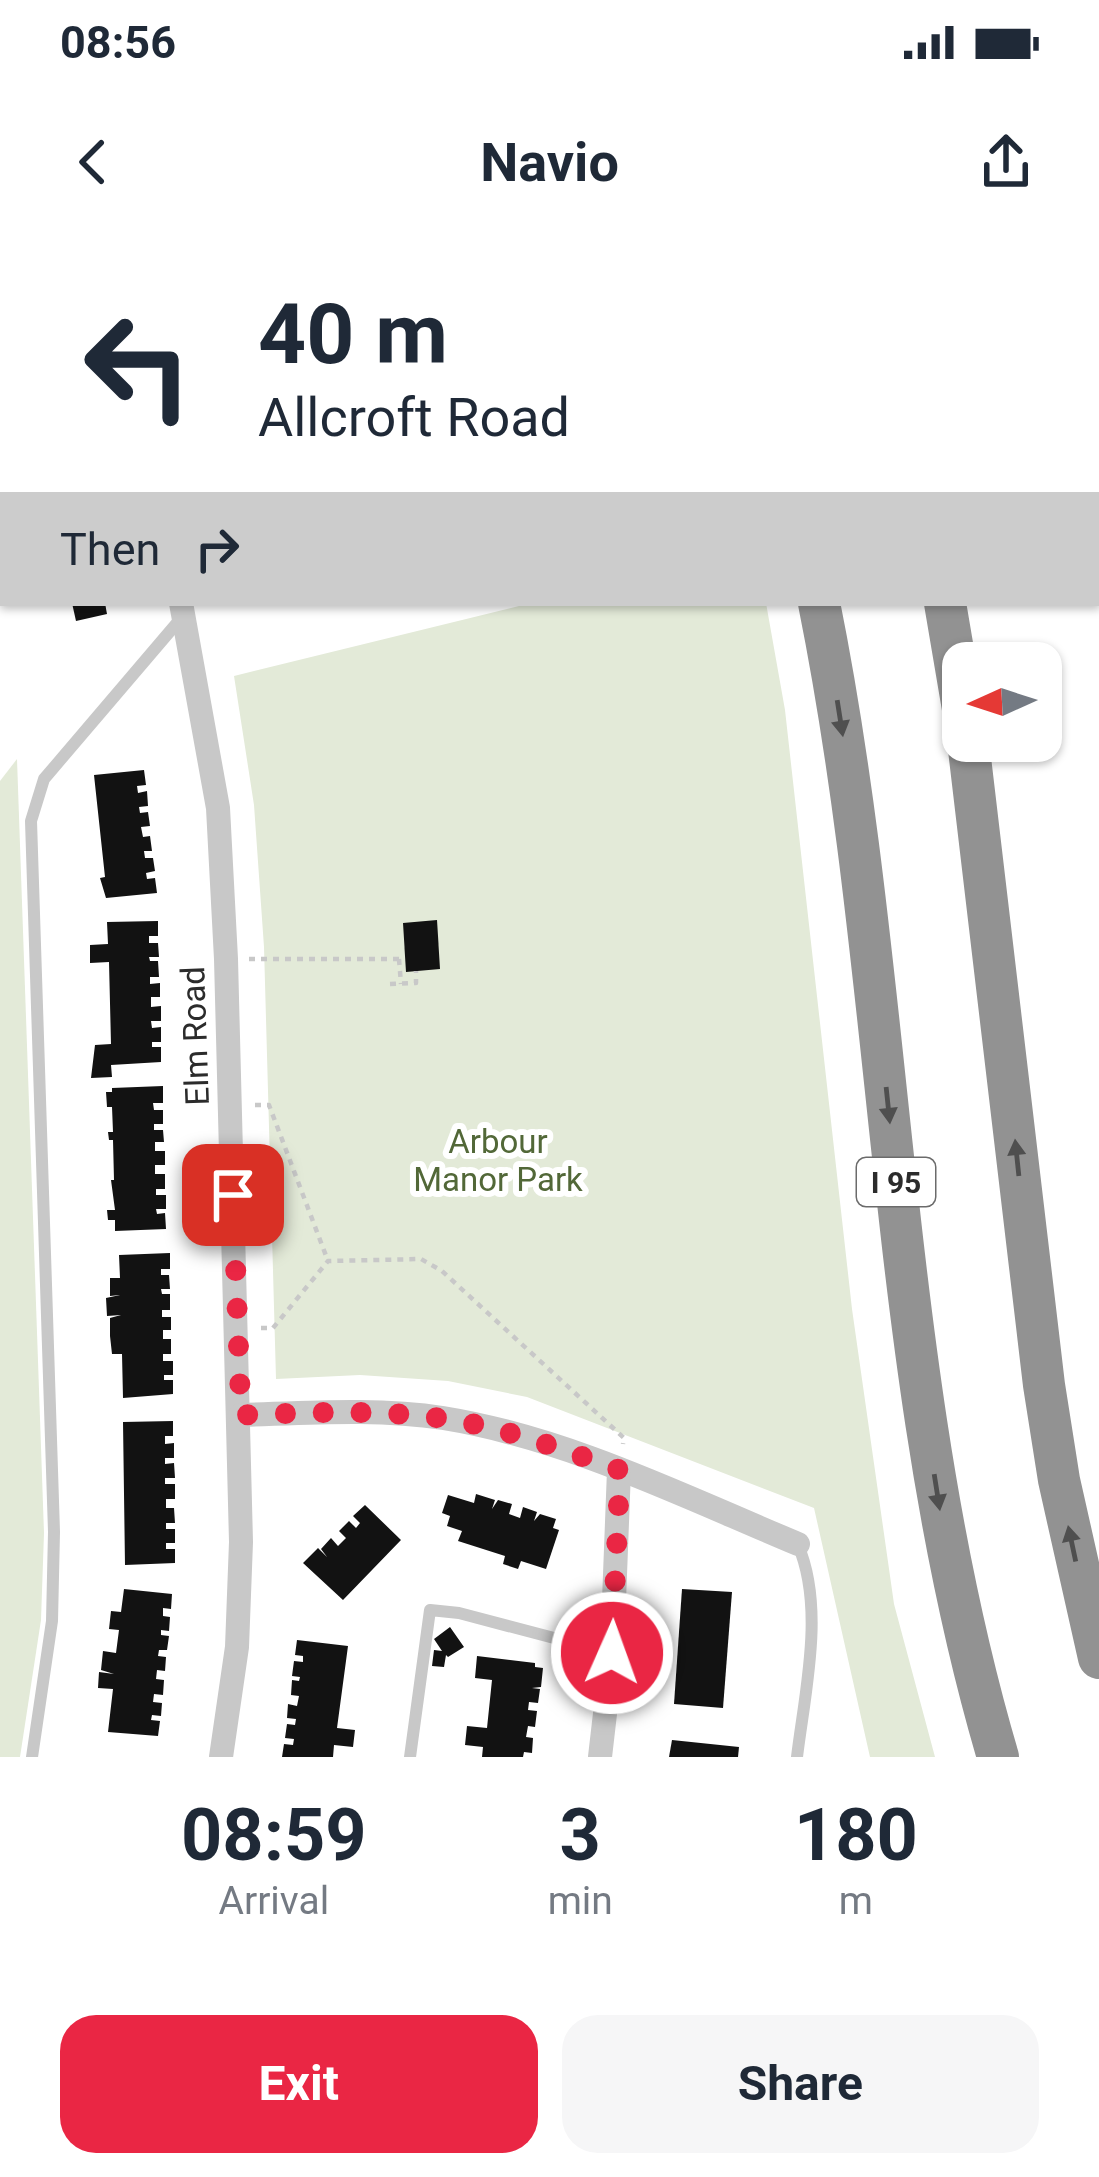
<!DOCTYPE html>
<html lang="en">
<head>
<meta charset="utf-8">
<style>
  :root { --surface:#fff; --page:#f6f6f7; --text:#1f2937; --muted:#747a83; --accent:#ea2644 }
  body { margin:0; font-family:Roboto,sans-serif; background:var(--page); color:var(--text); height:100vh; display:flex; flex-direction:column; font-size:45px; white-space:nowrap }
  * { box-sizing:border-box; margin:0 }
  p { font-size:39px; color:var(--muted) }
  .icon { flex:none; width:66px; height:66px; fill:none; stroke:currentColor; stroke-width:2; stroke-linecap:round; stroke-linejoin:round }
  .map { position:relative; height:1517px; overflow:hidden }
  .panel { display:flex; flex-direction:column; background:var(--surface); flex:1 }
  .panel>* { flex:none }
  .banner { position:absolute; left:0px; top:0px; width:1101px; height:366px; box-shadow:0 3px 9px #0004; background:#fff; color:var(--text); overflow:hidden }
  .needle { width:78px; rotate:267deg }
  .controls { position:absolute; left:942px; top:402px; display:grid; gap:24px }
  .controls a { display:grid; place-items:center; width:120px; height:120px; border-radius:24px; background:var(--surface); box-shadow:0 3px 9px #0004; font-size:60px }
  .pin { position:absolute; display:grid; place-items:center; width:102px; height:102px; color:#fff; margin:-51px; border-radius:24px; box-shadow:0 6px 18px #0006 }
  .me { position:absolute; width:132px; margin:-66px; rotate:2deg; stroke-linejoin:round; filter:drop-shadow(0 0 9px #0008) }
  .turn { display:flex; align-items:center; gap:42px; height:252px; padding:0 60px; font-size:54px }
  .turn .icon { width:156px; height:156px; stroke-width:2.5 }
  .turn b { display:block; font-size:84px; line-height:102px }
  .then { display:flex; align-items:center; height:114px; padding:0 60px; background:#0003; gap:24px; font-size:45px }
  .eta { display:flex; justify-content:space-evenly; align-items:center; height:204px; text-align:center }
  .eta b { font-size:72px; font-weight:700; line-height:84px }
  .action { display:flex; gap:24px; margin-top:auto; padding:24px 60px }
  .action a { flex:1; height:138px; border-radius:36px; background:var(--accent); color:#fff; font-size:48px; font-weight:700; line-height:138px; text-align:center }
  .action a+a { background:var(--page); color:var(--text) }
  .status { display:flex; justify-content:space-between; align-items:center; height:84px; padding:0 60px; background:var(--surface); direction:ltr }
  .status svg { height:33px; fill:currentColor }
  header { display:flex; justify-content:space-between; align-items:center; height:156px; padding:0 60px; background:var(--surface); font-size:54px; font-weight:700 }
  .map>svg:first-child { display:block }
  .green { fill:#e3ead8 }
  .building { fill:#121212 }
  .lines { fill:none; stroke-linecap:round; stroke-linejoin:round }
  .path { stroke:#c8c8c8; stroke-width:4.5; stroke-dasharray:6 6; stroke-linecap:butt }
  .service { stroke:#c8c8c8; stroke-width:12 }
  .minor { stroke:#c8c8c8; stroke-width:24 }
  .motorway { stroke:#929292; stroke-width:42 }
  .oneway { fill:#4f4f4f }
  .route { stroke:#ea2644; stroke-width:21; stroke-dasharray:0 37.8 }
  .labels { text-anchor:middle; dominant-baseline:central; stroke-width:12; stroke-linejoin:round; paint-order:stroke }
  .shield { fill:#fff; stroke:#6b6b6b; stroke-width:3 }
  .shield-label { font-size:30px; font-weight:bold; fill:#2b2b2b }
  .street-label { font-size:33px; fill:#2b2b2b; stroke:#fff }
  .park-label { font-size:33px; fill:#526838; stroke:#fff }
</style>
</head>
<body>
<div class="status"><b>08:56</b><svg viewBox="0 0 49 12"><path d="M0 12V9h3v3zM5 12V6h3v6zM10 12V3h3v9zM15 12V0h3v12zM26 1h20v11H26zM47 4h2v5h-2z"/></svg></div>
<header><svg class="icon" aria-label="back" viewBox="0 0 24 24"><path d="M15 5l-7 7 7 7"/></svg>Navio<svg class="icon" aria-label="share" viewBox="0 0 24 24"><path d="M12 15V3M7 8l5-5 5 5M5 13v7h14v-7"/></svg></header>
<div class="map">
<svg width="1099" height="1517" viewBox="0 0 1099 1517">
  <rect width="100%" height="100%" fill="#fff"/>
  <g class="green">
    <path d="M531,363h235l19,107 67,599 42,295 41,153h-65l-56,-249 -287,-111 -79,-16 -88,-6 -84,4 -12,-432 -10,-142 -20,-129z"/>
    <path d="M17,519l27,774 -3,87 -21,137h-20v-976z"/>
  </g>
  <g class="building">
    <path d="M72,363h33l2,11 -31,7z"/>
    <path d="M144,530l2,15 -9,1 1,7 9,-2 1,15 -9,1 1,6 8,-1 2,14 -9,1 2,10 7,-1 2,15h-8l1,7h8l2,13 -9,2 1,6 8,-1 2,15 -51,5 -6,-20 5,-1 -11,-102z"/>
    <path d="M437,680l3,49 -34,3 -3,-49z"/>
    <path d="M158,681v15h-9v7h9l1,14h-10l1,4h8l1,16h-9v7l10,-1v14h-9v10l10,-1v15h-10l1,7 9,-1v15h-9v5h9v15l-50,3 1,12 -21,1 4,-33 16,-1 -2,-82 -19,1v-18l18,-1 -1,-22z"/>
    <path d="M163,846v17h-10l1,7h9v14h-9v6h9l1,12h-9v9h10v14h-10v9h10v15h-9v6h10v14h-10l1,5 8,-1 1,16 -51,2v-11h-7l-1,-10h8l-4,-30h3l-1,-40h-4l-1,-8h5l-1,-25h-5l-1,-15h6v-4z"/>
    <path d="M170,1013v16h-9v6h8l1,14h-9l1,5h8v16h-8v7h9v13h-8v9h8v15h-8v7h10v14h-9v5h9v14l-50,4 -1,-44h-10l-2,-18v-18l11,-3 -14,1 -1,-18 14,-3 -10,1v-18h10l-1,-23z"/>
    <path d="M173,1181v15h-8v8l9,-1v15h-9v6l9,-1 1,15h-10v6h10v15h-9v9h8l1,15h-9v6h9v14h-9v6h9v14l-50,2 -2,-143z"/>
    <path d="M476,1254l19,6 -3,9 6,-9 14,4 -3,10 11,4 3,-11 14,5 -3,9 6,-7 16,5 -3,9 6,2 -13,39 -25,-8 -3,8 -15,-5 2,-8 -47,-15 4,-10 -15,-5 3,-10 -8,-3 6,-18 26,8z"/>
    <path d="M365,1265l36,35 -58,60 -40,-37 15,-15 9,9 -6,-8 10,-11 7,8 8,-8 -7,-7 10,-10 7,7 4,-5 -7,-7z"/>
    <path d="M124,1349l48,5 -1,15 -8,-1v8l7,1 -1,14 -8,-1v5l8,1 -2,14h-8l-1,6 8,1 -1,14 -8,-1 -1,9 8,1 -1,15 -9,-1 -1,8 9,1 -1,13 -9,-1 -1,5 9,1 -2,15 -50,-4 5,-43 -15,-1 1,-16 15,2 -13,-4 2,-19 13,2 3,-23 -10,-1 2,-18 10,1z"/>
    <path d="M682,1349l50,3 -9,116 -49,-4z"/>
    <path d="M450,1387l14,20 -16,10 -2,-2 -2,12 -12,-1 2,-16 8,1 -8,-12z"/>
    <path d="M297,1400l51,6 -11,82 18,2 -2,17 -19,-2 -1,12h-51l2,-13 9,1 1,-6 -9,-1 2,-14 8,1 1,-6 -9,-1 1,-14 9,2 2,-10 -8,-1 1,-15 7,1 1,-4 -8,-1 2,-15 9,1v-6l-8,-1z"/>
    <path d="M477,1416l58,7v4l8,1 -2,19 -9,1 8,1 -2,14 -9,-1 -1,8 9,1 -2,16 -7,-1 -2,11 7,1 -1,15 -8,-1 -1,5h-41l1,-10 -18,-2 2,-19 20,2 5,-48 -17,-2z"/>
    <path d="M672,1500l67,7 -1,10h-69z"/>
  </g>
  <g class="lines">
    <g class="path">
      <path d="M249,719h156"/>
      <path d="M399,719l2,25"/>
      <path d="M390,744l26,-1v-12"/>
      <path d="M255,865h14l59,156"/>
      <path d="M261,1088h12l55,-67 93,-2 21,12 182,167 -1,6"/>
    </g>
    <g class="service">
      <path d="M32,1517l20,-136 2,-89 -23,-711 13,-42 139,-163"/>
      <path d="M410,1517l20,-147 29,3 152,40"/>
      <path d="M797,1517c8,-66 28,-149 1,-212"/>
    </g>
    <g class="minor">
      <path d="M84,0l1,3"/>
      <path d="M1098,94l1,1"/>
      <path d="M181,363l37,205 8,151 15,583 -4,105 -16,110"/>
      <path d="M241,1175c67,-2 136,-7 202,3 124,20 240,78 355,126"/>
      <path d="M600,1517l12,-104 7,-183"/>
    </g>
    <g class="motorway">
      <path d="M733,0l1,3"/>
      <path d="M862,0l1,3"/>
      <path d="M819,363c77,382 68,778 179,1154"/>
      <path d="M945,363l18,106"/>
      <path d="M968,501l76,644 15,95 40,178"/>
    </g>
  </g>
  <defs><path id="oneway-solid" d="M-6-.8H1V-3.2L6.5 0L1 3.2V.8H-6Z" transform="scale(3)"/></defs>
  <g class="oneway">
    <use href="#oneway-solid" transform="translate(840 478) rotate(81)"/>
    <use href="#oneway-solid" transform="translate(888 865) rotate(84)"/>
    <use href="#oneway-solid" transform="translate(1017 918) rotate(-96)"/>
    <use href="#oneway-solid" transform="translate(937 1252) rotate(81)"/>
    <use href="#oneway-solid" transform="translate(1072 1304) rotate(-102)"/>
  </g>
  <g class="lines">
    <path class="route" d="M233,955l8,220c66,-2 132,-6 198,3 62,8 121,31 181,52l-8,183"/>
  </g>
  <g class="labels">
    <rect class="shield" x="857" y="918" width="78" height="48" rx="9"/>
    <g class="shield-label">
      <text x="896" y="942">I 95</text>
    </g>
    <g class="street-label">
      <text transform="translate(195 796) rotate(-92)">Elm Road</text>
    </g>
    <g class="park-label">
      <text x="498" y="901">Arbour<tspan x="498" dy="38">Manor Park</tspan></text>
    </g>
  </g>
</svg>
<div class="controls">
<a><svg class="needle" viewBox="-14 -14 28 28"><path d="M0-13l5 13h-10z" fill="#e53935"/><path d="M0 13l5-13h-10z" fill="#747a83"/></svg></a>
</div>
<div class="pin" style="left:233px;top:955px;background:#d93025"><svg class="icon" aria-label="arrive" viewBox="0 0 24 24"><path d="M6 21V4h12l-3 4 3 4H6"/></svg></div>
<svg class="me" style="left:612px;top:1413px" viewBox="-20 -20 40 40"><circle r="17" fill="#ea2644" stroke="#fff" stroke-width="3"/><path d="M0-11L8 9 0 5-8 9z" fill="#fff"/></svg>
<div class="banner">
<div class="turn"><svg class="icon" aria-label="left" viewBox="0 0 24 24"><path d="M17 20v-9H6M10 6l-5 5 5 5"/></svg><div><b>40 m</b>Allcroft Road</div></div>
<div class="then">Then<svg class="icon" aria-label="right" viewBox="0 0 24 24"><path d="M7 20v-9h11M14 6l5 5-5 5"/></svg></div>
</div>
</div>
<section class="panel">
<div class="eta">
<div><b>08:59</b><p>Arrival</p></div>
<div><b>3</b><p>min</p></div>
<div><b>180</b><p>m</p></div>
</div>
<div class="action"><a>Exit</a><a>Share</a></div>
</section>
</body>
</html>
